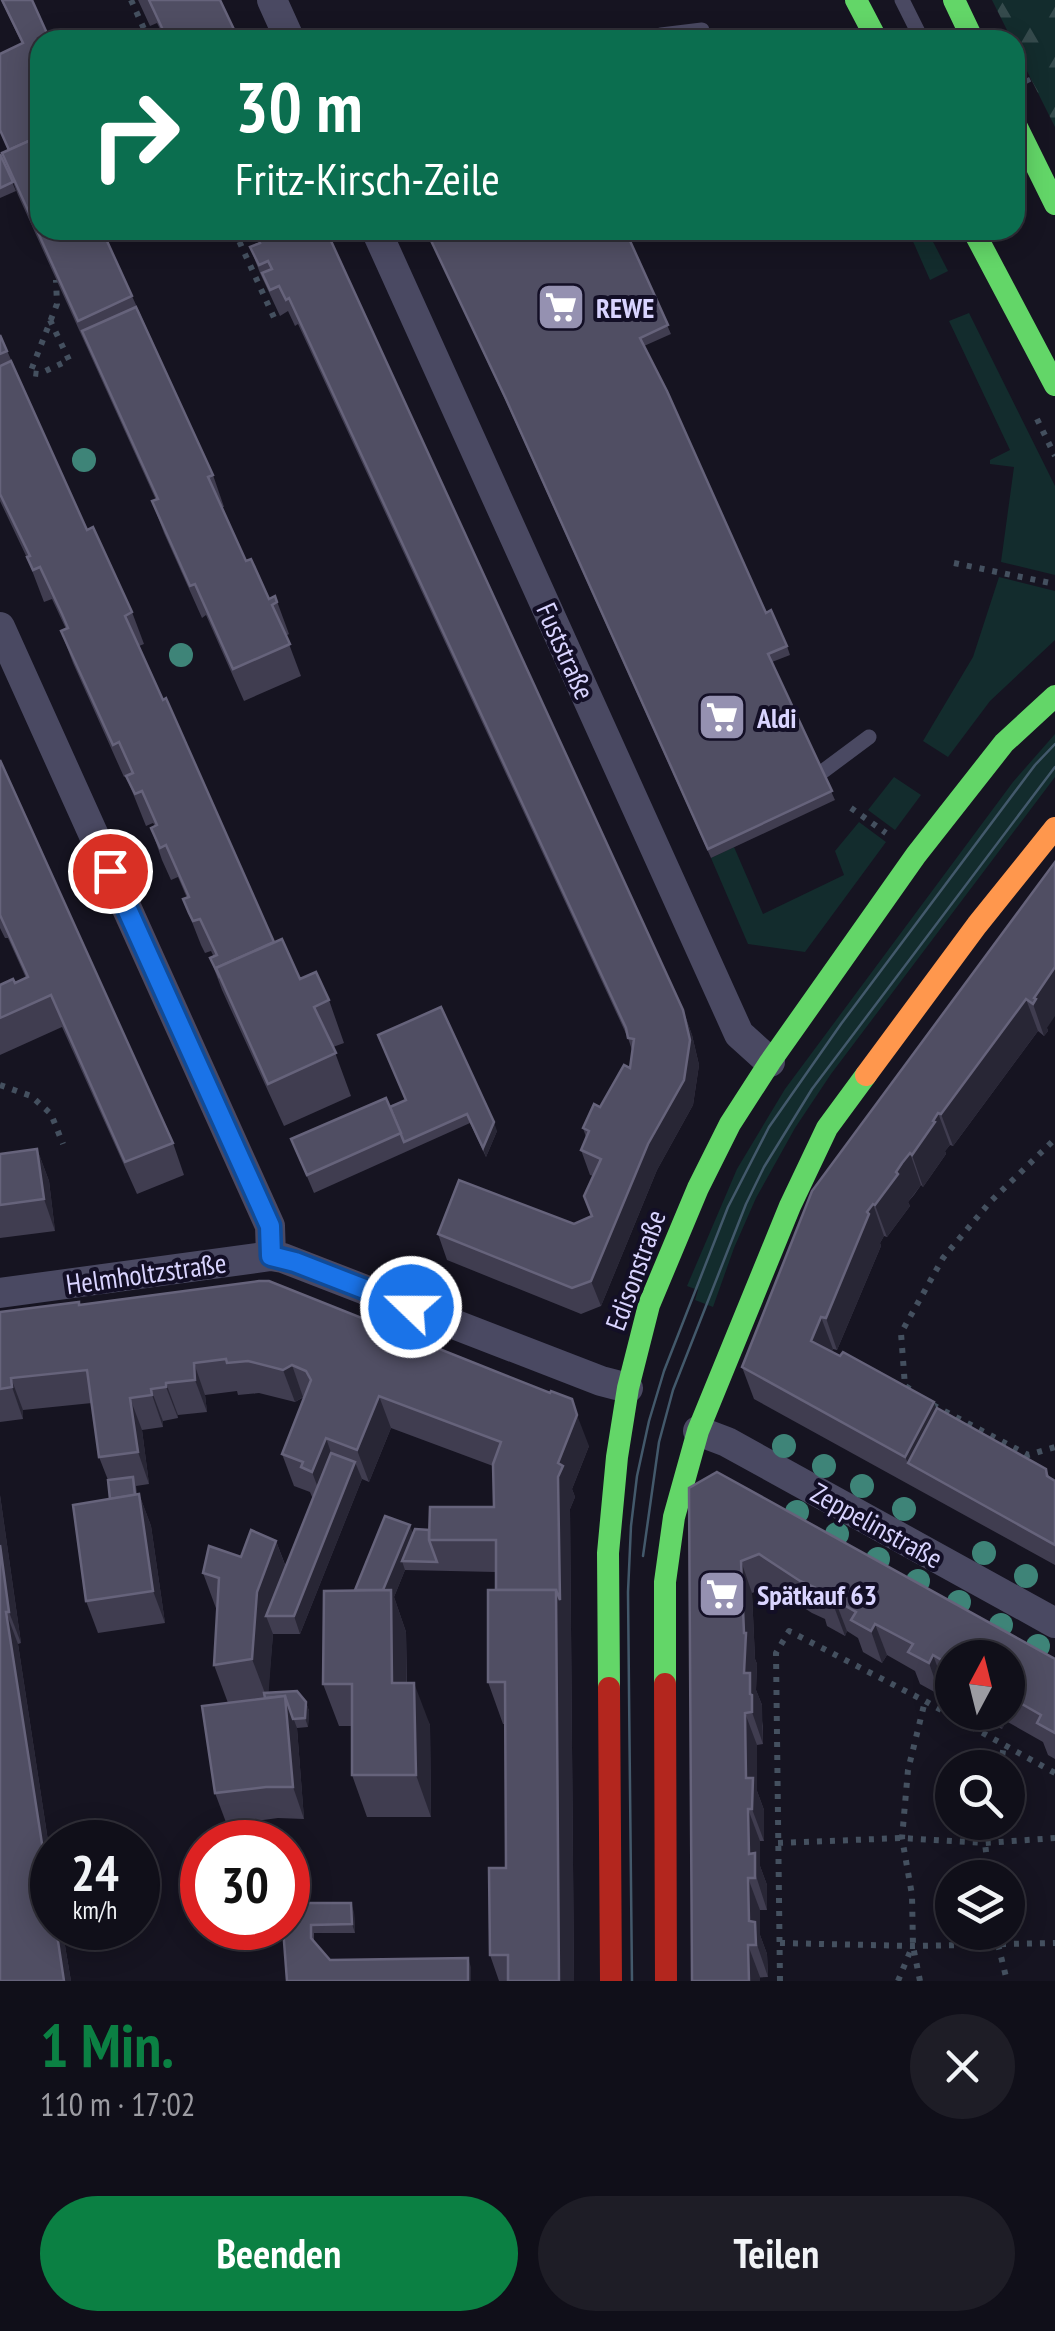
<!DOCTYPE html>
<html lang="de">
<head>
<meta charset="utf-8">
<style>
  :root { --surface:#100f19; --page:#1e1d26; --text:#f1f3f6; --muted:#9c9ca2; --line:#302f38; --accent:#0b8043 }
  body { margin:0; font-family:"PT Sans Narrow",sans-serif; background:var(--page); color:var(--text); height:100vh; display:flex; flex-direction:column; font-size:38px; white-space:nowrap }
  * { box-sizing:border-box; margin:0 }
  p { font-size:32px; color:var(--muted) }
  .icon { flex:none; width:55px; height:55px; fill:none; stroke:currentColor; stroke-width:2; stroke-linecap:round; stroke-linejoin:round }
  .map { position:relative; height:1981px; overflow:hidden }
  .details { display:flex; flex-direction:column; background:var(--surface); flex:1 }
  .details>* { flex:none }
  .banner { position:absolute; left:30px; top:30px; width:995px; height:210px; border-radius:30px; box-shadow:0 5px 25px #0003,0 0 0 2px var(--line); background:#0b6e4f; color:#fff; overflow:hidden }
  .needle { width:65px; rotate:7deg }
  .fabs { position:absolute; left:935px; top:1640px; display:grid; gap:20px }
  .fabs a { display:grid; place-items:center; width:90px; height:90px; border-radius:50%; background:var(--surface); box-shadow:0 5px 25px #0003,0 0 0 2px var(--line); font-size:50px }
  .speed { position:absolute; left:30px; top:1820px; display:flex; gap:20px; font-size:50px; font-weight:700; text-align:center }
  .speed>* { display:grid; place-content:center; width:130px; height:130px; border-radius:50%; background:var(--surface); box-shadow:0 5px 25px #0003,0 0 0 2px var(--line); line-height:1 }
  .speed small { font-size:25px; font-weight:400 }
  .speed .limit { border:15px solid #d22; background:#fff; color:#111 }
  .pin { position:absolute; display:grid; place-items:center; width:85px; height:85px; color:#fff; margin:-42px; border:5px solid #fff; border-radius:50%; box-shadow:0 2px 10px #0007 }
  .me { position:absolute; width:110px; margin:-55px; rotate:292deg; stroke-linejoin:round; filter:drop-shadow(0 0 8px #0008) }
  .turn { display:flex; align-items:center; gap:35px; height:210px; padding:0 40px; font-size:45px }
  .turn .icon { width:130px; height:130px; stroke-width:2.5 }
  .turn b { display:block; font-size:70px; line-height:85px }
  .round { display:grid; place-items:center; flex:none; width:105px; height:105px; border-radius:52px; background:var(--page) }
  .overview { display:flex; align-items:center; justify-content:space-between; height:170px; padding:0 40px }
  h1 { font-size:60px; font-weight:600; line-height:75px; color:var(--accent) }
  .primary-button { display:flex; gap:20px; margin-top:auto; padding:20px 40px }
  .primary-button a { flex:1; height:115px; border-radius:60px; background:var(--accent); color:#fff; font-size:40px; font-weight:600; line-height:115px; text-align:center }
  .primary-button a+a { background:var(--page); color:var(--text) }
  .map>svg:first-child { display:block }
  .grass { fill:#132c2d }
  .forest { fill:url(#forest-firs) }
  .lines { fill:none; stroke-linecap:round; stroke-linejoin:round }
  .path { stroke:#44505f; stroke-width:6; stroke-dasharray:5 8; stroke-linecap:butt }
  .lane { stroke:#4a4962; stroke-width:15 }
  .street { stroke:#4a4962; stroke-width:30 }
  .fast { stroke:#63d668; stroke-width:22 }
  .slow { stroke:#ff974d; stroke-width:22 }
  .jam { stroke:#b3261e; stroke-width:22 }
  .tram { stroke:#43596b; stroke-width:2.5 }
  .tree { fill:#3e8478 }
  .wall { fill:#403d50 }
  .shaded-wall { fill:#282635 }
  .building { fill:#504e63; stroke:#66637b; stroke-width:2.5 }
  .route-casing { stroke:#114b97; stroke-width:25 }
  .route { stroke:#1a73e8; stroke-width:18 }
  .labels { text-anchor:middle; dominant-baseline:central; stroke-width:8; stroke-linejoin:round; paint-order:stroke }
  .poi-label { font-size:28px; font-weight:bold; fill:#d9d4ff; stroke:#130f26; text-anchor:start }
  .street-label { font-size:28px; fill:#d9d4ff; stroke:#130f26 }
</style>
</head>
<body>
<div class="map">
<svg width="1055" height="1981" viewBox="0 0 1055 1981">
  <defs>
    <pattern id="forest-firs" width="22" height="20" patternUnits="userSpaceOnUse" patternTransform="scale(2.5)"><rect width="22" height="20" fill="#132c2d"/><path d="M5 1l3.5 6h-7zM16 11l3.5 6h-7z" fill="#354a4c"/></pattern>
  </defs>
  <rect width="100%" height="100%" fill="#161421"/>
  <g class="grass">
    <path d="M908,230h19l21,41 -18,9z"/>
    <path d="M969,313l86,173v89l-54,-13 13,-95 -24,-3v-4l20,-10 -61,-129z"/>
    <path d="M999,577l56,14v49l-65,61 -42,56 -25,-16 50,-84z"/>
    <path d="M1055,734v43l-224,297 -36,54 -39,70 -22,50 -21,59 -18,-7 3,-10 -11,-4 50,-117 48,-80 228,-307z"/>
    <path d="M894,777l27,18 -26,35 -27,-20z"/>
    <path d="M859,822l27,20 -81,110 -57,-8 -37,-86 23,-11 29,67 81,-39 -9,-24z"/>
  </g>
  <path class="forest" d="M992,0h63v127l-40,-80v-7h-3z"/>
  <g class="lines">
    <g class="path">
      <path d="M131,0l18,40"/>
      <path d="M1015,55l17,35"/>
      <path d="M234,230l42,92"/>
      <path d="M50,320l19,40 -30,14 -9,-1 27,-69 -1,-24"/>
      <path d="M1037,419l18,37"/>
      <path d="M954,563l101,21"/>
      <path d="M851,808l35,25"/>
      <path d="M0,1085l31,11 20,18 12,30"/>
      <path d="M910,1389l-5,-3 -4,-53 42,-75 47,-56 65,-63"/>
      <path d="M933,1405l95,50 27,-8"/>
      <path d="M1000,1768l4,-23"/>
      <path d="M778,1843l124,-5 83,5 70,-5"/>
      <path d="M989,1878l-4,-35 4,-21"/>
      <path d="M995,1932l12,49"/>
      <path d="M780,1943l133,3 142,-3"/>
      <path d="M780,1981l-4,-328 13,-22 136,70 130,72"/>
      <path d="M898,1981l14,-34"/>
      <path d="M920,1981l-7,-35 -1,-51 -10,-57 6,-68 17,-69"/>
    </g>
    <g class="lane">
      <path d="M902,0l20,40"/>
      <path d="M651,40l10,-5 41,-5"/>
      <path d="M822,772l47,-35"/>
    </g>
    <g class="street">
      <path d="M272,0l18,40"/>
      <path d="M376,230l363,804 31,28"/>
      <path d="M0,627l270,599 1,30"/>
      <path d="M0,1293l271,-37 12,2 318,123 27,7"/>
      <path d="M698,1431l29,11 328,181"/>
    </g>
    <g class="fast">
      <path d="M856,0l21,40"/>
      <path d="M954,0l19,40"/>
      <path d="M1015,123l40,81"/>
      <path d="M973,230l82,155"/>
      <path d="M665,1684v-102l9,-65 24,-86 92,-225 37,-78 39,-53"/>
      <path d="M609,1688l-1,-135 9,-96 11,-69 21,-83 49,-117 32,-64 40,-62 146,-207 88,-112 51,-47"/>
    </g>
    <path class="slow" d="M866,1075l111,-150 78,-97"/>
    <g class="jam">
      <path d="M665,1684l1,297"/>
      <path d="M609,1688l2,293"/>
    </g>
    <g class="tram">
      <path d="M643,1556l16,-114 14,-52 73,-186 18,-37 48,-78 243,-322"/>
      <path d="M632,1981l-4,-389 3,-66 6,-50 12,-55 15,-50 64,-164 41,-80 72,-103 194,-259 20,-21"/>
    </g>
  </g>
  <g class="tree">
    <circle cx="84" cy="460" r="12"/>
    <circle cx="181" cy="655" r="12"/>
    <circle cx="784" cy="1446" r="12"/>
    <circle cx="824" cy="1466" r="12"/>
    <circle cx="862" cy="1486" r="12"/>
    <circle cx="904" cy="1509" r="12"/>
    <circle cx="797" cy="1512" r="12"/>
    <circle cx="837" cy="1534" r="12"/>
    <circle cx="984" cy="1553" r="12"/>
    <circle cx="878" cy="1559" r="12"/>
    <circle cx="1026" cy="1576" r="12"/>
    <circle cx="918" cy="1581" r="12"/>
    <circle cx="959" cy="1602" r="12"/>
    <circle cx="1001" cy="1625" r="12"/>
    <circle cx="1038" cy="1646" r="12"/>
  </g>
  <g class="wall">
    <path d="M1,0h31l8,230 92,66 81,179 11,32h-2l24,54 23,38 6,-3 14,38 -3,2 15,40 -57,25 -38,-86 -4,3 -38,-85 -12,-32 4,-1 -138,-305 -16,-42 6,-3 14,-106z"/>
    <path d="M138,0h82l-59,31 -4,-8 -7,3z"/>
    <path d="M0,154l16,37 -16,7z"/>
    <path d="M243,230h83l357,780 9,25 7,30 -6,40 -36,65 -56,136 -20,8 -134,-54 -9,-26 136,-10 17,-8 -7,-20 9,-20 -3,-1 -9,-25 5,-13 -3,-9 47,-60 2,-18 -4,-12 -330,-714 -3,2 -7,-15 -8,5 -20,-43 -10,-26 8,-3 -2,-6 -8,4z"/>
    <path d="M426,230h228l-24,11 41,93 -27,12 122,267 21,33 3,9 -18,7 63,138 -124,58 -202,-450z"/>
    <path d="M0,335l87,195 45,82 12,32 -5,2 135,296 26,37 29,21 15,43 -11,4 18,49 -67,30 -62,-136 -12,-32 4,-1 -3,-6 -6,2 -4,-8 -18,-46 4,-1 -9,-21 -7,3 -9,-20 -11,-32 4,-2 -2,-3 -7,3 -20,-50 5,-2 -7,3 -51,-114 -12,-32 5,-2 -14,-30 -8,3 -16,-42 -28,-59z"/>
    <path d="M0,760l173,383 11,32 -47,19 -75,-167 -62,28v-70l15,-2 11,-5 -18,-40h-3l-5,-10z"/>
    <path d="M1055,862l-8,166 1,3 -4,5 -6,-5 -85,115 -3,-1 -5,6 1,3 -23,33 -2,-2 -7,10 -6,7 2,4 -23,31 -3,-1 -4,7 1,3 -44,104 -4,-1 -1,2 214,118 4,9 5,3v84l-301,-166 -12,-32z"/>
    <path d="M378,1035l119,96 -11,26 -16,-34 -156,70 -23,-54 115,-39z"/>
    <path d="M37,1149l12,32 6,50 -55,7v-84z"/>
    <path d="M80,1305l509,141 -17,43 3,8 -5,12 4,472h-75l-9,-26 16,-87 -1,-144h-2l-15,-42 8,-92v-18l-91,-2 -11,27 12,35 1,51 23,42 1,92h-64l-15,-42v-49h-13l-16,-42 32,-94 58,-56 81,-27 -1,-41 -102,-38 -22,54 -7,-3 -62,155h-27l-5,58 38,10 3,9 -1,16 -11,1 7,91 -26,-1 -51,7 -12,-32 13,-90 -14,-38 3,-54 -14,-38 73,-32 10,26 27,-68 -3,-7 -16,-6 -12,-32 22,-57 -9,5 -36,-9 -21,2 -1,-4 -32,4 2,17 -29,3v3l-15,3v6l-21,3 7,54 -13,2 1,9 2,-1 12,32 14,97 -67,10 -12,-32 24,-102 -2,-19 -9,-23 -7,-54 -69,7v9l-23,3v-110z"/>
    <path d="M689,1488l366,171v100l-7,-4 -5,-13 -37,-21 -4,8 -20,-10 -2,-7h28v-54h-56v33l-7,-4 -5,8 -20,-11 -5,-13 -28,-16 -5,8 -19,-11 -5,-14 -11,-7 -2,5 -18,-10 -2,-7 -13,-6 -42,-27 -18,7 3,66 2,5 -1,26 6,15v16l1,5v18l-6,1v46l7,19v31h-4v25l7,19v25h-7v25l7,19 1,23 -76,4z"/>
    <path d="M0,1495l21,148 -3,1 34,223v61h10l9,53h-71z"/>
    <path d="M354,1912l1,21h-41v9l16,18 141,7 -184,14 -4,-53z"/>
  </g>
  <g class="shaded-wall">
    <path d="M1055,967v49l-8,12 1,3 -4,5 -11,-32 1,-6z"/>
    <path d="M1026,999l12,32 -85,115 -12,-32z"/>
    <path d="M683,1010l9,25 7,30 -6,40 -36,65 -56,136 -10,-25z"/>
    <path d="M938,1113l12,32 -5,6 1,3 -23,33 -11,-32z"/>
    <path d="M494,1122l3,9 -11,26 -3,-9z"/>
    <path d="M37,1149l12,32 6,50 -11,-32z"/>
    <path d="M910,1153l11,32 -13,17 2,4 -23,31 -12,-32z"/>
    <path d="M873,1204l11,32 -4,7 1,3 -44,104 -11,-32 41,-106z"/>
    <path d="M821,1317l12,32 -10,24 -12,-32z"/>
    <path d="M194,1363l11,32 2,17 -12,-32z"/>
    <path d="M292,1365l11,32 -8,5 -12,-32z"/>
    <path d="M11,1378l12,32v9l-11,-32z"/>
    <path d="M166,1383l12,32v3l-12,-31z"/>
    <path d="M151,1389l12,32v6l-11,-32z"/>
    <path d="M379,1396l12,32 -22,54 -12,-32z"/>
    <path d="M130,1398l12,32 7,54 -11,-32z"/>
    <path d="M934,1402l12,32 -38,29 -3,-6z"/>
    <path d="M577,1415l12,31 -17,43 3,8 -5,12 4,472h-15l-3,-391 2,-127z"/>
    <path d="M326,1438l11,32 -13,34 -12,-32z"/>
    <path d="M355,1462l7,17 -62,155 -6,-18z"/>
    <path d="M139,1494l12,32 14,97 -12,-32z"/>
    <path d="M0,1495l21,148 -12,-31 -9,-67z"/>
    <path d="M410,1525l6,18 -14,18 3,9 -11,27 12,35 1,94 -15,-43 -19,-67z"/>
    <path d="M276,1541l16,43 -26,32 7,18 -5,67 -16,-42 5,-67z"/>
    <path d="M741,1561l11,32 3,66 2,5 -1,26 6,15 1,39 -11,-32 -8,-39z"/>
    <path d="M835,1600l12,31 -2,5 -12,-32z"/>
    <path d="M6,1612l12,32 34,223v41z"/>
    <path d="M875,1624l12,31 -5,8 -11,-32z"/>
    <path d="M933,1655l12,32 -5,8 -11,-32z"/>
    <path d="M414,1683l16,42 1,92 -15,-42z"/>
    <path d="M285,1696l12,32 7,91 -11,-32z"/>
    <path d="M306,1702l3,9 -1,16 -3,-9z"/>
    <path d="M996,1712h7l3,9 -4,8z"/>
    <path d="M745,1713l12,32v46l7,19v31l-12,-32 -6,-31z"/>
    <path d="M748,1809l12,32v25l7,19v25l-18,-56z"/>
    <path d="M748,1878l12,32v25l7,19 1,23 -19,-56z"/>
    <path d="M351,1903l3,9 1,21 -3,-9z"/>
    <path d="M56,1928h6l9,53h-7z"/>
    <path d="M748,1945l12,32v4h-11z"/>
    <path d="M468,1958l3,9v14h-3z"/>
  </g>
  <g class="building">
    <path d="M2,0h30l18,40h-10v96l-31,14 -9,-20v-76l23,-11z"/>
    <path d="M149,0h71l19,40h-81l-3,-7 8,-3z"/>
    <path d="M40,136v94h62l30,66 -54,25 -76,-168z"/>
    <path d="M0,154l13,28 -13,6z"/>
    <path d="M254,230h72l357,780 7,30 -6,40 -36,64 -57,137 -19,7 -134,-54 21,-54 115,44 18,-8 -8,-20 17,-37 -20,-9 8,-19 -6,-3 11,-24 6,3 24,-42 6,3 4,-29 -6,-1 -2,-10 -337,-730 -3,2 -7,-14 -9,4 -8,-17 10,-4 -4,-8 -9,4 -9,-18 10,-4z"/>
    <path d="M426,230h205l-5,2 42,93 -28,13 27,53 99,222 5,-3 16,36 -19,8 64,137 -124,58 -202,-450z"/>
    <path d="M136,307l77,168 -5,2 38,84 5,-2 18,40 6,-3 2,6 -5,3 18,39 -57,25 -38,-85 -5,2 -38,-85 6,-2 -76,-168z"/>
    <path d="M0,335l7,16 -7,3z"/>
    <path d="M11,361l76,169 6,-3 39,85 -7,4 38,84 3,-2 108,244 -58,26 4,10 -10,-20 7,-3 -17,-36 -7,2 -4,-8 -6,-14 6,-2 -23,-52 -6,3 -9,-20 6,-3 -15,-34 -7,3 -9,-18 7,-3 -14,-31 -6,3 -52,-114 7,-3 -6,-14 -22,-47 -7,3 -6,-13 3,-1 -30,-62v-128z"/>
    <path d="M0,760l173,383 -48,19 -74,-167 -51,23v-33l13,-6 2,4 13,-6 -28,-62z"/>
    <path d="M1055,862v105l-21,31 2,1 -3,5 -7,-5 -85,115 -3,-1 -5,8 2,1 -23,33 -2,-2 -8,10 -6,9 2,2 -23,31 -2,-1 -6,8 2,2 -43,104 -5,-1 -10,24 29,15 3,-4 91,50 -29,55 -163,-90 70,-176z"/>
    <path d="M282,939l18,40 16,-7 13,28 -15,7 22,46 -68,31 -52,-116z"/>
    <path d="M441,1007l53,115 -11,26 -16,-34 -63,28 -14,-35 16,-7 -28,-65z"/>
    <path d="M386,1098l15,35 -94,42 -16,-36z"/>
    <path d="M37,1149l7,50 -44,6v-51z"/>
    <path d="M259,1281h10l281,112 1,-2 21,8 5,16 -19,48 5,3 -5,11 2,123 -4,-10h-60v-50h-67l1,-33h64l-1,-43 8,-22 -122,-46 -22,54 -31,-12 -14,34 -11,-5 2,-5 -21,-8 29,-74 -5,-9 -14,-6 -9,5 -35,-9 -21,2 -1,-4 -32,4 1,17 -29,3v4l-15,2 1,6 -22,3 8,54 -39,5 -12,-87 -76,8 1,9 -12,2v-77l79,-10v3z"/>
    <path d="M937,1408l109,61 1,7 8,5v64l-147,-82z"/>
    <path d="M331,1453l24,9 -61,154h-28z"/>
    <path d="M717,1472l338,187v74l-18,-10 4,-8 -33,-19v-38h-56v8l-19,-11 -4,8 -21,-11 5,-8 -38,-20 -4,7 -20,-11 5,-8 -21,-12 -2,4 -17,-10 2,-5 -18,-8 -41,-27 -18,7 3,72h2l-2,40h6v21l2,1v17l-7,1 1,65h7l-1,31h-4l1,45 6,-1v25h-7l1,43 6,1 1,23h-8l1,36h-57l-3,-493z"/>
    <path d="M133,1477l2,18 -25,4 -2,-19z"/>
    <path d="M139,1494l14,97 -67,10 -13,-96z"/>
    <path d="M385,1516l25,9 -27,65h-28z"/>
    <path d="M415,1529l14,1v10l8,22 -35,-1z"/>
    <path d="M251,1530l25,11 -19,51 -5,67 -38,6 5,-87 -16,-5 6,-27 32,11z"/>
    <path d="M0,1545l9,67h-3l46,296v20h4l8,53h-64z"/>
    <path d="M391,1590l1,93h22l2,92h-64v-91h-29l1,-93z"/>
    <path d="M488,1590h68l3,391h-51v-26h-18l-1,-87h17l-1,-186h-17z"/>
    <path d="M297,1691l9,11 -1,16 -12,1 -8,-23 -20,2 -1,-5z"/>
    <path d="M285,1696l8,91h-27l-51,6 -13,-87z"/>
    <path d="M288,1903h63l1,21 -41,1v13l19,22 138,-2v23h-181l-4,-53h5z"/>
  </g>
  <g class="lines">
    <g class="route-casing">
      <path id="route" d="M110,871l160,355 1,30 24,6 116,45"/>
    </g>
    <use href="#route" class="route"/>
  </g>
  <defs>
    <g id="supermarket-square" transform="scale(2.5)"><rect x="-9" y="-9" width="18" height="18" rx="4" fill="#9591b1" stroke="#130f26"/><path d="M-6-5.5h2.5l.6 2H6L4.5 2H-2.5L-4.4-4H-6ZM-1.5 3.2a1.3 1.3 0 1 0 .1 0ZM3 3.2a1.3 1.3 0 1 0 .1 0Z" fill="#fff"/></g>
  </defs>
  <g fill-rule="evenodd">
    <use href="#supermarket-square" x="561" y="307"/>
    <use href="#supermarket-square" x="722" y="717"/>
    <use href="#supermarket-square" x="722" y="1594"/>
  </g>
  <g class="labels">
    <g class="poi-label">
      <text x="596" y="307">REWE</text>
      <text x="757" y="717">Aldi</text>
      <text x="757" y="1594">Spätkauf 63</text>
    </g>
    <g class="street-label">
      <text transform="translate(566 651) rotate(66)">Fuststraße</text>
      <text transform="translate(635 1270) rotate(-70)">Edisonstraße</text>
      <text transform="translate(146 1273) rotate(-8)">Helmholtzstraße</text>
      <text transform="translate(877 1525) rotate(29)">Zeppelinstraße</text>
    </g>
  </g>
</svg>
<div class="fabs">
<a><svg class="needle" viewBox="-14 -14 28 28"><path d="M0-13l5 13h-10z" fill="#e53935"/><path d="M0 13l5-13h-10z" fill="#9c9ca2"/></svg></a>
<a><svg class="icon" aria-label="search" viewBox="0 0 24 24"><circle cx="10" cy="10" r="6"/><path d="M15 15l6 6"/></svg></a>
<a><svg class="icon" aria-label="layers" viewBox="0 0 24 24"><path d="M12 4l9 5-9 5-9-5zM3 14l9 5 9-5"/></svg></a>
</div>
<div class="speed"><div>24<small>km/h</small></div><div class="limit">30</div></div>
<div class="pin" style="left:110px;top:871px;background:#d93025"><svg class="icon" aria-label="arrive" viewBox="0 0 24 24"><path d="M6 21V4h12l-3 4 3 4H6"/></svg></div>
<svg class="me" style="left:411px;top:1307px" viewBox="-20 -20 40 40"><circle r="17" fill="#1a73e8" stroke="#fff" stroke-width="3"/><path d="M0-11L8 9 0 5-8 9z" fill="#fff"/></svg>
<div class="banner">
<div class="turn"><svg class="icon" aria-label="right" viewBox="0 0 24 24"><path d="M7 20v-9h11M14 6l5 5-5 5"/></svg><div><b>30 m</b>Fritz-Kirsch-Zeile</div></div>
</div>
</div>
<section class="details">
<div class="overview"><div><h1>1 Min.</h1><p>110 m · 17:02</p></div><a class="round"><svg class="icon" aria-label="close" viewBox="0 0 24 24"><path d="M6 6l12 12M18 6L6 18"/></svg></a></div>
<div class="primary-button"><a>Beenden</a><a>Teilen</a></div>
</section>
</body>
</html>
